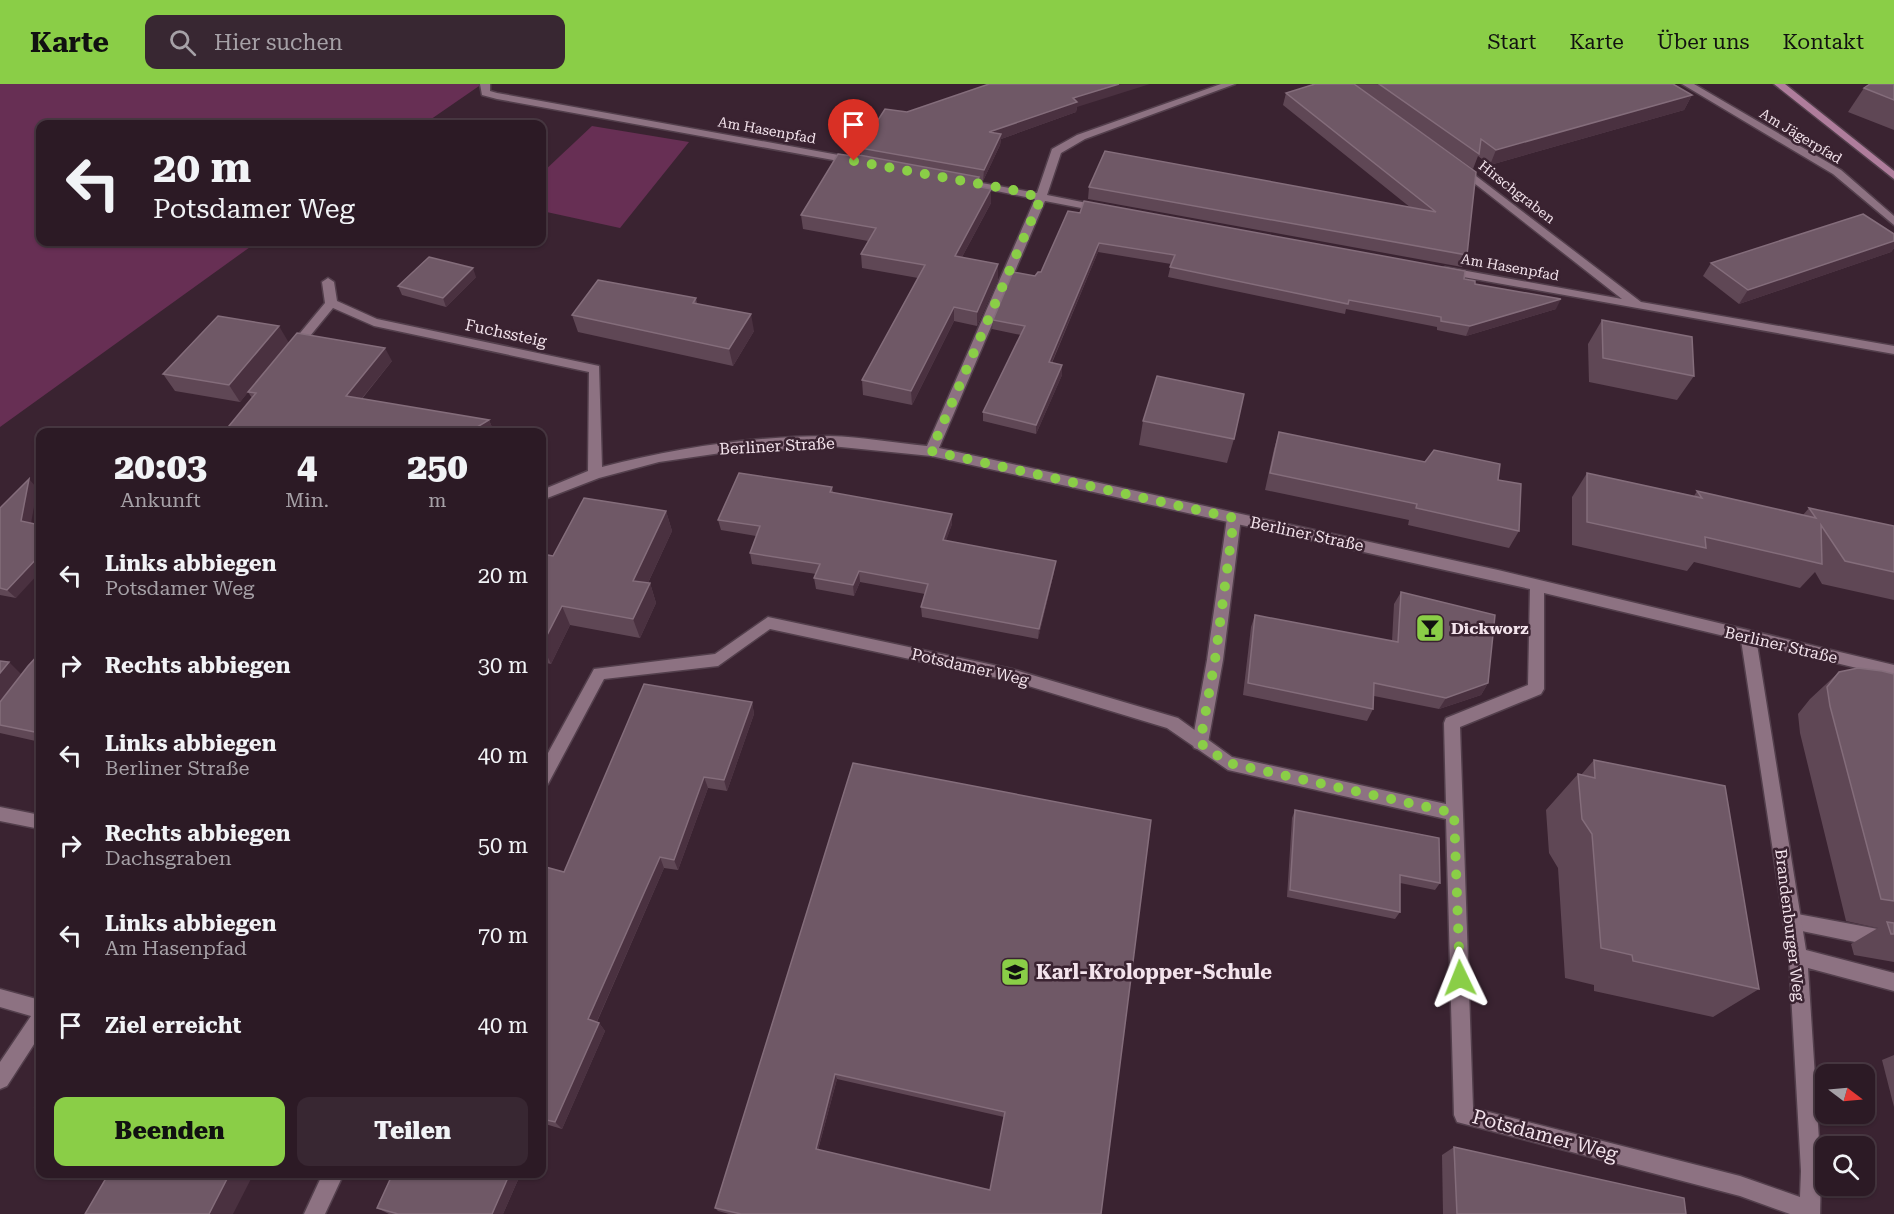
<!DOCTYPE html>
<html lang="de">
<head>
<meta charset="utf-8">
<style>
  :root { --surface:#2c1a25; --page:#382732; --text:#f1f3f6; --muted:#a6a1a7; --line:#483842; --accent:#8ace47 }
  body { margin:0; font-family:"Roboto Serif",serif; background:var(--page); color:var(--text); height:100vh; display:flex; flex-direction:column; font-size:22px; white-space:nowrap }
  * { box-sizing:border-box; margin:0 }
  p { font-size:20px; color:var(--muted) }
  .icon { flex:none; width:33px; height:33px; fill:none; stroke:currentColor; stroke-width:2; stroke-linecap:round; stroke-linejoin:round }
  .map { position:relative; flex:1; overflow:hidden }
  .drawer { position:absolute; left:36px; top:344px; width:510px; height:750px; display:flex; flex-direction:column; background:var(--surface); border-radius:12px; box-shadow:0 2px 4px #0004,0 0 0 2px var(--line) }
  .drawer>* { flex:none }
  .top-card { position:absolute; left:36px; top:36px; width:510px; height:126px; border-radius:12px; box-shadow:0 2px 4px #0004,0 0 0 2px var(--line); background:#2c1a25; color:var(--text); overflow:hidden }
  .needle { width:39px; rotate:106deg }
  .tools { position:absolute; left:1815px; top:980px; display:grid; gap:12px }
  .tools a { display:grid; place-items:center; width:60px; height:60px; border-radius:12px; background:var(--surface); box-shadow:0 2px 4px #0004,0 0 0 2px var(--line); font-size:30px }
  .pin { position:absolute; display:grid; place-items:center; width:51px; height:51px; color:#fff; margin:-62px -26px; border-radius:50% 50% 50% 0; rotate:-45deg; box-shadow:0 0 6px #0007 }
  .pin .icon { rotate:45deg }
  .me { position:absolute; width:66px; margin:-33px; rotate:358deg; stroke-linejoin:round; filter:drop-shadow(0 0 4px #0008) }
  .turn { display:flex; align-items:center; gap:21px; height:126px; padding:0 18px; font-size:27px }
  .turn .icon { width:78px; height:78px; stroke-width:2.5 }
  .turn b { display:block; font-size:42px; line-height:51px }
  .eta { display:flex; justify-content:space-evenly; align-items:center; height:102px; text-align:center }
  .eta b { font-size:36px; font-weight:800; line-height:42px }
  .cta { display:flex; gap:12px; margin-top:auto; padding:12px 18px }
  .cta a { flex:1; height:69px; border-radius:12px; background:var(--accent); color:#111; font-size:24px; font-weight:800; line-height:69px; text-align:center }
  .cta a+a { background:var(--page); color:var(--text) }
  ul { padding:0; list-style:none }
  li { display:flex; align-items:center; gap:18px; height:90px; padding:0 18px }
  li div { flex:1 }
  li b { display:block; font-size:22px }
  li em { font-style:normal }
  header { display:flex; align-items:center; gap:36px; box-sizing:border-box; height:84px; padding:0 30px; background:var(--accent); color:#111 }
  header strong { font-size:28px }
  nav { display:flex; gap:33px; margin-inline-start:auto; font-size:21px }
  .search { width:420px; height:54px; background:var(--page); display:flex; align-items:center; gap:15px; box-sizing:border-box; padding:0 21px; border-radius:12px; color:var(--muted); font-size:22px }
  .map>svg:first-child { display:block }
  .green { fill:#672f54 }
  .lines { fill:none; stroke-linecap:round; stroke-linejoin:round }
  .service-casing { stroke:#533f4c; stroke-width:3 }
  .minor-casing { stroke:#533f4c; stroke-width:3 }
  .secondary-casing { stroke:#533f4c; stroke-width:3 }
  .service { fill:#8d7282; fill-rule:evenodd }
  .minor { fill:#8d7282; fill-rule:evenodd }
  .secondary { fill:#af7d9c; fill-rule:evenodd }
  .wall { fill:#5f4755; fill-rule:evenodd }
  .shaded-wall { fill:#4a3140 }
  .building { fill:#6f5866; stroke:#846d7b; stroke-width:1.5; fill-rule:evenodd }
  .route { stroke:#8ace47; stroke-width:10; stroke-dasharray:0 18 }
  .labels { text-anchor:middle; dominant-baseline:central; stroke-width:5; stroke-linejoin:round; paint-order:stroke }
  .far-street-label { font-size:14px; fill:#f3e3ec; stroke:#3a2331 }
  .street-label { font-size:16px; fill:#f3e3ec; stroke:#3a2331 }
  .poi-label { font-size:16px; font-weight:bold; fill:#f3e3ec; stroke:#3a2331; text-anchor:start }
  .near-poi-label { font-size:20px; font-weight:bold; fill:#f3e3ec; stroke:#3a2331; text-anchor:start }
  .near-street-label { font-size:20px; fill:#f3e3ec; stroke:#3a2331 }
</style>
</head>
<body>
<header>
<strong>Karte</strong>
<div class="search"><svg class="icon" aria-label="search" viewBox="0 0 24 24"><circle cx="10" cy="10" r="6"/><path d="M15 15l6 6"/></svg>Hier suchen</div>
<nav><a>Start</a><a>Karte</a><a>Über uns</a><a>Kontakt</a></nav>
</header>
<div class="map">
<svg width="1894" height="1130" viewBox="0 0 1894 1130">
  <rect width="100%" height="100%" fill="#3a2331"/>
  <g class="green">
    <path d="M0,0h482l-58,40h-384v118h217l-257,185z"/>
    <path d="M592,42l97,16 -69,86 -78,-17v-38z"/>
  </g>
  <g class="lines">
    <g class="service-casing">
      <g id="service">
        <path d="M1234,429l7,5 -18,142 -15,83 -2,5 -6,2 -6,-2 -2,-5 15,-83 20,-142z"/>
        <path d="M1792,829l102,19v18l-102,-21 -6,-2 -3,-6 3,-6z"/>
      </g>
    </g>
    <g class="minor-casing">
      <g id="minor">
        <path d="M480,0h10v7l7,2 358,65 5,3 -5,3 -358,-65 -15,-4z"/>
        <path d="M1221,0h14l-150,55 -24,14 -14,42 55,11 5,3 -5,3 -57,-11 -106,247 559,122 396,95v12l-137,-33 49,306 88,23v18l-86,-23 13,203 -1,43h-30l-50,-18 -283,-74 -3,-7 -8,-296 -218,-49 -61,-42 -155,-47 -242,-52 -52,37 -114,13 -56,105 -6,2v-22l52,-95 121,-15 53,-37 244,52 166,49 54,39 214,47 -2,-81 2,-5 82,-33 2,-96 -599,-133 -100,-10 -110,7 -62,9 -60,16 -57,22v-10l46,-19 1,-99 -215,-46 -41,-18 -37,45h-8l-2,-3 39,-47 -3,-21 6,-4 6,4 3,19 40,18 222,47 3,101c74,-19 151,-31 228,-31 32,1 65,7 97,10l108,-247 -81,-17v-4l83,15 15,-44 25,-14zM1544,509l197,47 48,317 12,214 -1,26 -60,-21 -267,-68 -13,-381 81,-33 3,-5z"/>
        <path d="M1682,0h12l147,86 53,46v9l-61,-51z"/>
        <path d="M1459,79l182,139 253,44v8l-453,-81v-4l4,-2 177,32 -167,-131v-4z"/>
        <path d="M0,723l40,8v14l-40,-8z"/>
        <path d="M0,905l40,11v35l-33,51 -7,3v-27l31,-46 -31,-9z"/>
        <path d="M323,1089h21l-19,41h-21z"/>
      </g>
    </g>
    <g class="secondary-casing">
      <path id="secondary" d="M1774,0h11l109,87v8z"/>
    </g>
    <use href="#service" class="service"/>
    <use href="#minor" class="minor"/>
    <use href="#secondary" class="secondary"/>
  </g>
  <g class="wall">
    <path d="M1315,0h358l19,11 -8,15 -194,55 -12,-9 -5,13 -76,-54 70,140 -5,12 -374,-68 1,-12 322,21 -128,-103 3,-12z"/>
    <path d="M1894,0v46l-46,-18 16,-24z"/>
    <path d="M1077,23l-1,5 -75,27 -1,6 -17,36 -4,-1v6l12,17 -29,54 36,22 -21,47 -23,-5 -42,84 -49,-10 -1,-15 56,-102 -56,-10 -1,-14 7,-13 -65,-12 -2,-14 51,-59 9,-1 -1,-7 47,-36z"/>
    <path d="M1068,127l396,68 11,5 81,25 -90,27 -29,-6v-3l-91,-18 -1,5 -177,-37 3,-13 -73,-12 -46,111 10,12 -26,59 -53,-13v-9l38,-77 -29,-6 1,-9 42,-44 6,-4z"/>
    <path d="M1894,150v14l-3,4 -152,52 -36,-28 8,-13z"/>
    <path d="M476,193l-30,30 -44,-12 -4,-9z"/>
    <path d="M696,214l1,6 57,27 -21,35 -155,-34 -6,-17z"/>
    <path d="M1602,236l92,56 -17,24 -88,-18 -1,-38z"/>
    <path d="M288,259l104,18 -30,38 127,21 5,12h-270l28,-34 -4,-6 -8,10 -65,-11 -12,-17z"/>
    <path d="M1143,337l91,18 -7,24 -88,-18z"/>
    <path d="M1279,348l219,48 21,51 -10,17 -101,-23 1,-5 -144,-30 9,-41z"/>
    <path d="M1587,389l107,23 3,-5 106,24 6,-7 85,18v74l-72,-16 -7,-12 -15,16 -106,-26 -7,9 -115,-26v-48z"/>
    <path d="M832,403l1,6 119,31 -6,16 108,32 -16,67 -116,-22 -1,-10 4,-13 -65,-12 -6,14 -38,-7 -2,-11 2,-4 -64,-10 -2,-11 6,-17 -35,-6 -3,-10z"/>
    <path d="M37,404l-21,110 -16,-3v-87z"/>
    <path d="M666,427l6,20 -24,52h2l6,20 -16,35 -70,-13 -19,39 -9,-2v-108l11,2z"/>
    <path d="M1401,508l87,91 -7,12 -42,14 -65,-13 -1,13 -6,12 -124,-26 8,-68 4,-12 137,26 2,-37z"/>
    <path d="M40,569v89l-40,-9v-31z"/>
    <path d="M1839,588l55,2v288l-40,-7 -3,-11 27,-16 -32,-7 -46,-188 -2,-19 12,-15z"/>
    <path d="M752,618l2,12 -27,77 -19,-3 -30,82 -14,-2 -67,154 2,1 6,8 -43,98 -20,-6v1v-258l22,6z"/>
    <path d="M1594,676l165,229 -46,28 -119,-26v-6l-29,-7 -7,-110 -9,-15 -3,-43 32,-36 3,1z"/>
    <path d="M853,679l248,451h-372l-11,-3 -3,-3zM837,995l167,38 -14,73 -172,-40z"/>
    <path d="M1295,726l145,73 -5,7 -35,-7v29l-5,7 -108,-22 5,-79z"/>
    <path d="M1894,971v52l-12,-47z"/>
    <path d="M1454,1063l232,67h-243l-1,-59z"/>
    <path d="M393,1089h128l-18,41h-114l-12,-6z"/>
  </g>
  <g class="shaded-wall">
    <path d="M1119,0h31l-73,23 -1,5 -75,27 -1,6 -17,36 1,-11 5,-38 84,-34z"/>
    <path d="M1692,11l-8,15 -194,55 6,-15z"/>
    <path d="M979,93v14l-4,-5z"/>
    <path d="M991,105v14l-36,67v-14z"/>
    <path d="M1894,157v7l-3,4 -152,52 9,-14z"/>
    <path d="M1099,159l-1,9 -50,119 1,-9z"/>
    <path d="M998,180v15l-21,47v-14z"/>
    <path d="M473,184l3,9 -30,30 -3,-9z"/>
    <path d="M1561,215l-5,10 -90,27 4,-10z"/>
    <path d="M954,223v14l-42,84 -1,-14z"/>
    <path d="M751,230l3,17 -21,35 -4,-17z"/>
    <path d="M279,242l10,17 -49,59 -11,-17z"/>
    <path d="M385,264l7,13 -39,48 -7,-13z"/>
    <path d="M1062,281v10l-26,59v-9z"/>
    <path d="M489,336l5,12h-25z"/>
    <path d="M29,395l8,9 -7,42 -9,-9z"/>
    <path d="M666,427l6,20 -32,69 -7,-19z"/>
    <path d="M952,430v10l-9,26v-10z"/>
    <path d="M40,471v17l-24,26 -9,-8z"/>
    <path d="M1056,477l-2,11 -16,67 1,-10z"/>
    <path d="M859,487l1,11 -6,14 -1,-11z"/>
    <path d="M650,499l6,20 -16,35 -7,-19z"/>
    <path d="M562,522l8,19 -19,39 -9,-19z"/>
    <path d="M9,578l13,13 -22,26v-28z"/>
    <path d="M1488,599l-7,12 -42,14 7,-11z"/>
    <path d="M752,618l2,12 -27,77 -3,-11z"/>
    <path d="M704,693l4,11 -30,82 -4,-10z"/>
    <path d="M660,773l4,11 -70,160 -6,-9z"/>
    <path d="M599,939l6,8 -43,98 -7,-7z"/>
    <path d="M835,990l2,5 -20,74 -1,-4z"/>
    <path d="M230,1089h24l-21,41h-24z"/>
    <path d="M510,1089h11l-18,41h-11z"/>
  </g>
  <g class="building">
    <path d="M989,0h130l-46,14 4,4 -88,30 12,2 -17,36 -124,-22 25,-39 22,3z"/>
    <path d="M1315,0h39l122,88 -9,83 -378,-68 16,-36 331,61 -150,-119z"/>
    <path d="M1379,0h294l19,11 -196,55 -15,-11 -2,15z"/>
    <path d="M1870,0h24v16l-30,-12z"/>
    <path d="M838,70l14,2 2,-2 125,23 -4,9 16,3 -36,67 43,8 -21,48 -23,-5 -43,84 -49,-11 63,-115 -64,-11 15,-26 -75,-13z"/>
    <path d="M1084,117l381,70 -1,8 11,2v3l86,15 -91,27 -29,-5v-4l-92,-17 -1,4 -178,-37 5,-12 -76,-12 -50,119 13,3 -26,60 -53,-13 42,-86 -32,-6 20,-48 22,4 3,-4h3l27,-61 12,2z"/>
    <path d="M1863,130l31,20v7l-146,49 -37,-27z"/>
    <path d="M429,173l44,11 -30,30 -45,-12z"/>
    <path d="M598,196l98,18 -3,5 58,11 -22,35 -157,-34z"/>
    <path d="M218,232l61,10 -50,59 -66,-11z"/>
    <path d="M1602,236l90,17 2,39 -91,-18z"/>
    <path d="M297,249l88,15 -39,48 143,24 -20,12h-245l32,-39 -8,-1z"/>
    <path d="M1157,292l87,18 -10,45 -91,-18z"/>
    <path d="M1279,348l146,30 9,-12 66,14 -2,16 23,4 -2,47 -103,-23 1,-4 -147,-31z"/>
    <path d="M739,389l93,14 -2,5 122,22 -9,26 113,21 -17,68 -118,-22 7,-23 -69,-13 -6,14 -39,-7 6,-14 -70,-11 10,-27 -42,-6z"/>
    <path d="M1587,389l115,25 -5,-7 119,27 -7,-10 85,18v46l-49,-11 -24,-36 1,39 -117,-27 1,11 -119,-26z"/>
    <path d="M29,395l-8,42 19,4v30l-33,35 -7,-2v-80z"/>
    <path d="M584,414l82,13 -33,70 17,2 -17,36 -71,-13 -20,39v-91l11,2z"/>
    <path d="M1401,508l94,23 -7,68 -42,15 -72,-15 -1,26 -125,-26 7,-68 143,27z"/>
    <path d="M40,569v80l-40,-8v-23l28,-36z"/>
    <path d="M0,577l9,1 -9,11z"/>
    <path d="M1858,584l24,3 12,3v227l-13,-2 -51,-193 -3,-19 12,-15z"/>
    <path d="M644,600l108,18 -28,78 -20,-3 -30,83 -14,-3 -72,162 11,4 -44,99 -13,-3v-253l22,6z"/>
    <path d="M1594,676l131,26 34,203 -126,-28 -1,-6 -31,-7 -9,-114 -10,-15 -4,-45 17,4z"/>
    <path d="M853,679l298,57 -50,394h-360l-26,-6zM835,990l170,38 -15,78 -174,-41z"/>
    <path d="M1295,726l144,28 1,45 -40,-8v37l-110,-22z"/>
    <path d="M1887,838l7,1v11h-3z"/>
    <path d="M40,1015v9l-5,-1z"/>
    <path d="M1454,1063l230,51 2,16h-229z"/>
    <path d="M109,1089h121l-21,41h-124z"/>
    <path d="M393,1089h117l-18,41h-94l-21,-6z"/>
  </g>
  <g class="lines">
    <path class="route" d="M854,77l159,29 28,8 -110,253 303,67 -19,142 -15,83 28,20 226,50 6,165"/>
  </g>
  <defs>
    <g id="bar-square" transform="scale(1.5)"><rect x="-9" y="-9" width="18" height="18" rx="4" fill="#8ace47" stroke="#3a2331"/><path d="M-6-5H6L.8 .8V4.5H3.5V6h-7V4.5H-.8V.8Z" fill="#111"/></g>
    <g id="school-square" transform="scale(1.5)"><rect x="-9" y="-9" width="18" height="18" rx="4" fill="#8ace47" stroke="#3a2331"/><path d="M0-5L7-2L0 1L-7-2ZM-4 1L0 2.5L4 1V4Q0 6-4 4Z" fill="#111"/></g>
  </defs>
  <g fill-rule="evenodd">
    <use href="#bar-square" x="1430" y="544"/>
    <use href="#school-square" x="1015" y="888"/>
  </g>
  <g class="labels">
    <g class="far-street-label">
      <text transform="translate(767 46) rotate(10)">Am Hasenpfad</text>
      <text transform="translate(1801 52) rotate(31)">Am Jägerpfad</text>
      <text transform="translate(1517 108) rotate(38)">Hirschgraben</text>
      <text transform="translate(1510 183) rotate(10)">Am Hasenpfad</text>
    </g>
    <g class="street-label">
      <text transform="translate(506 249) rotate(12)">Fuchssteig</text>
      <text transform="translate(777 362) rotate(-3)">Berliner Straße</text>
      <text transform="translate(1307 450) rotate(12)">Berliner Straße</text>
      <text transform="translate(1781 561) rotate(13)">Berliner Straße</text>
      <text transform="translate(970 583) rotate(13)">Potsdamer Weg</text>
      <text transform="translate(1790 841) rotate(83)">Brandenburger Weg</text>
    </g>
    <g class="poi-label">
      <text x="1451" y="544">Dickworz</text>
    </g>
    <g class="near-poi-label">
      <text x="1036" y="888">Karl-Krolopper-Schule</text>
    </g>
    <g class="near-street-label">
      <text transform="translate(1545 1051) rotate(15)">Potsdamer Weg</text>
    </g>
  </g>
</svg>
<div class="tools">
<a><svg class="needle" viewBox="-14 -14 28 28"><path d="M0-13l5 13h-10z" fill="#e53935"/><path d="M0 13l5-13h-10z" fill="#a6a1a7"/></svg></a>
<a><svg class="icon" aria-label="search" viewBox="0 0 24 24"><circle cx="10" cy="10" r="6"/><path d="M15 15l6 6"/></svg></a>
</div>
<div class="pin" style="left:854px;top:77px;background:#d93025"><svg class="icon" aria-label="arrive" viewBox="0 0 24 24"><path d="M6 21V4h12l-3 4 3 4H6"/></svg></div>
<svg class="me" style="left:1460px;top:894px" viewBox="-20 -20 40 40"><path d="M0-17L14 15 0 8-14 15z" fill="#8ace47" stroke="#fff" stroke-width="4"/></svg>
<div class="top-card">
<div class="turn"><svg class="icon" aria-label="left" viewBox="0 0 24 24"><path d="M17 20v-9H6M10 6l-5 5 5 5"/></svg><div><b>20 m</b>Potsdamer Weg</div></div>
</div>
<section class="drawer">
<div class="eta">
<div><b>20:03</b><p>Ankunft</p></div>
<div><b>4</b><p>Min.</p></div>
<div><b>250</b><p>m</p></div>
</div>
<ul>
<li><svg class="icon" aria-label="left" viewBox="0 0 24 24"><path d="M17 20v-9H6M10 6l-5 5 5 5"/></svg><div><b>Links abbiegen</b><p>Potsdamer Weg</p></div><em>20 m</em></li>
<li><svg class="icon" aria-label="right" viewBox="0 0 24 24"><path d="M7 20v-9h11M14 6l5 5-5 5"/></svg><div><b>Rechts abbiegen</b></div><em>30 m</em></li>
<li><svg class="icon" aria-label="left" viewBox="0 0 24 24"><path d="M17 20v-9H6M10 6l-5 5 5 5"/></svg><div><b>Links abbiegen</b><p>Berliner Straße</p></div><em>40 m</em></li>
<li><svg class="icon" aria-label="right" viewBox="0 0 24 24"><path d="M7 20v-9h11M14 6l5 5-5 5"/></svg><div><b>Rechts abbiegen</b><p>Dachsgraben</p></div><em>50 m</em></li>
<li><svg class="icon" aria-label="left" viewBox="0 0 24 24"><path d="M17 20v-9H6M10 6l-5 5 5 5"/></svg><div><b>Links abbiegen</b><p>Am Hasenpfad</p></div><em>70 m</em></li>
<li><svg class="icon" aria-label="arrive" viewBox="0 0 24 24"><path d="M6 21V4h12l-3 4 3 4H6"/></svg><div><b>Ziel erreicht</b></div><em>40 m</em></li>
</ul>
<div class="cta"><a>Beenden</a><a>Teilen</a></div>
</section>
</div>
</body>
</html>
